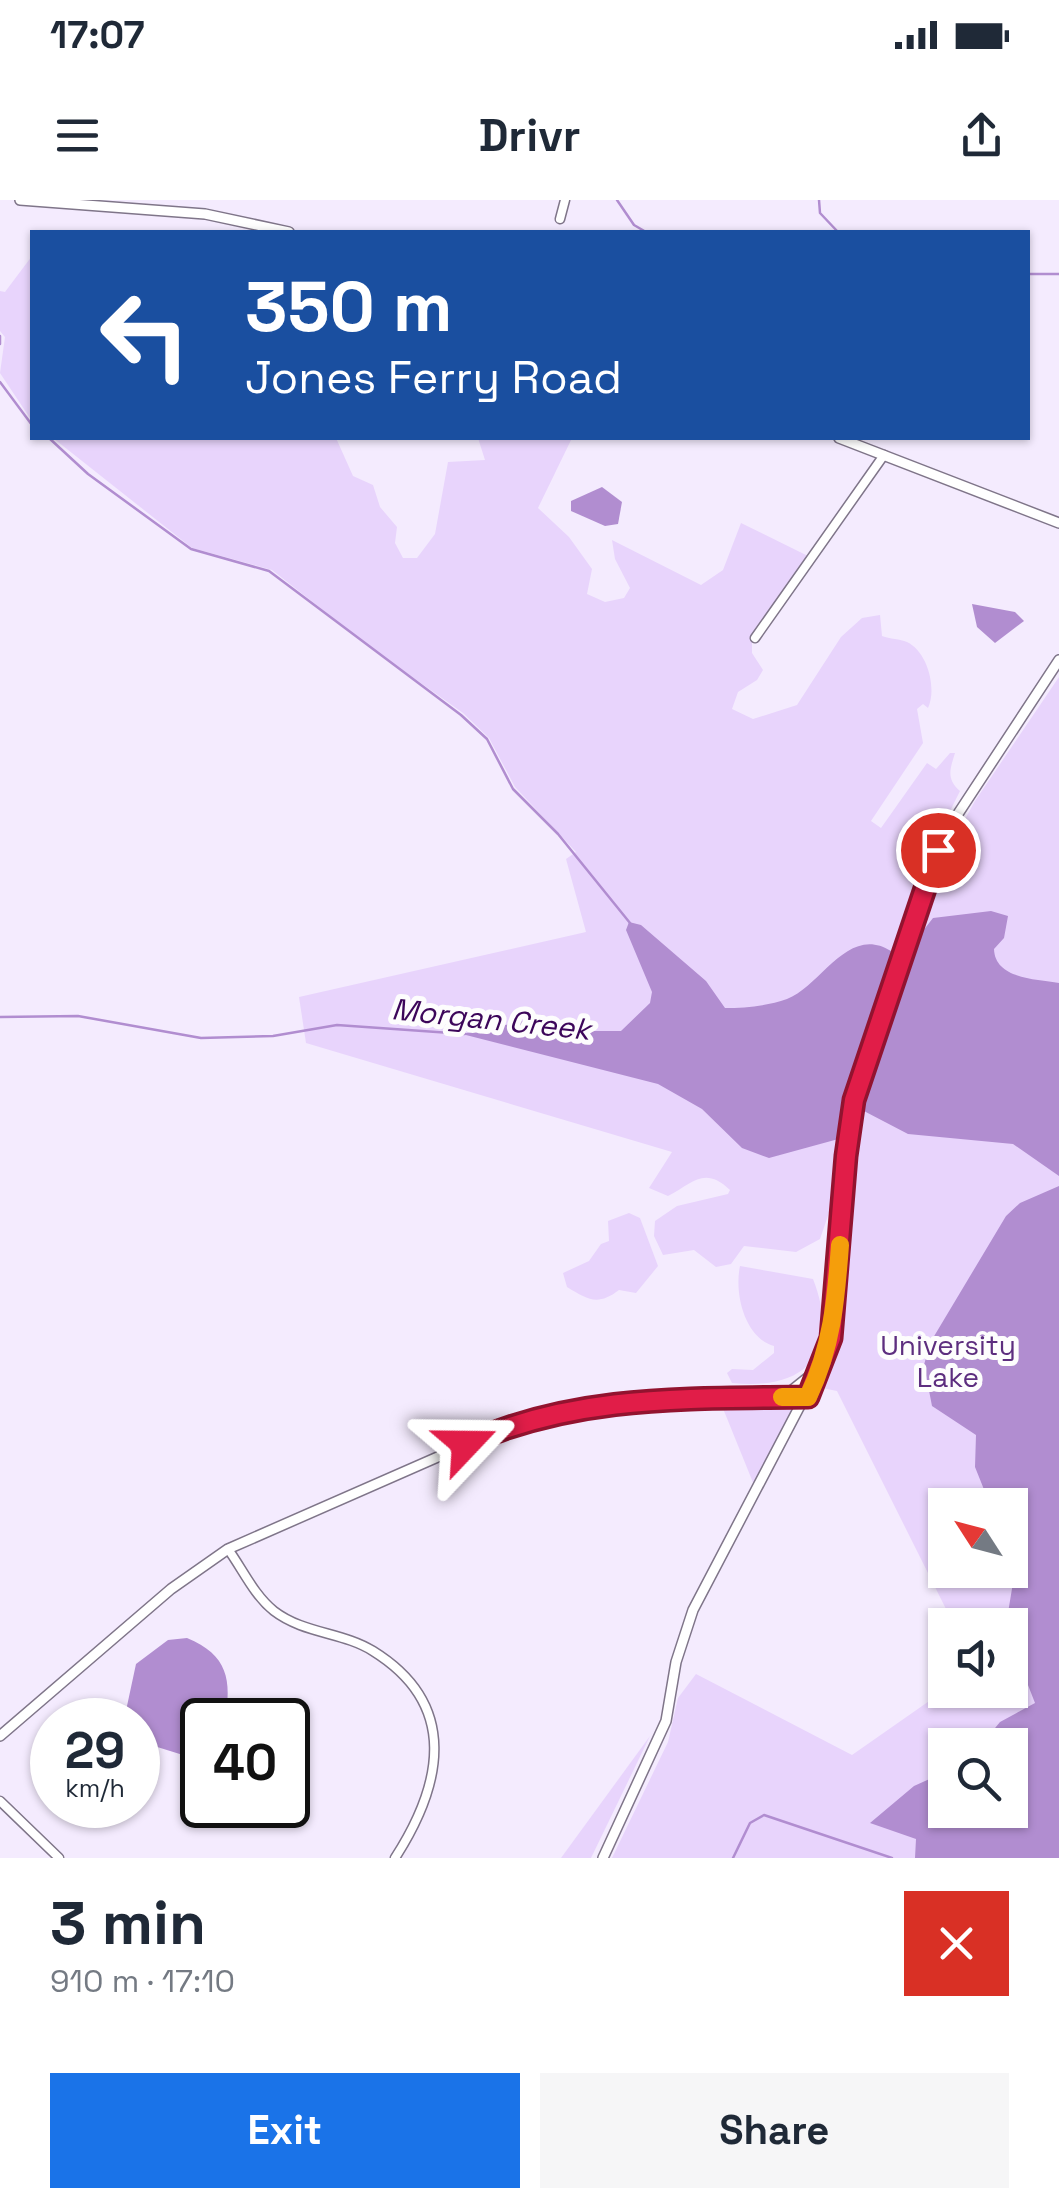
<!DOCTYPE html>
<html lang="en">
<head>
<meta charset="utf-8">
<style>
  :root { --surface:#fff; --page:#f6f6f7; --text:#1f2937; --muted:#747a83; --accent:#1a73e8 }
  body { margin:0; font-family:"Space Grotesk",sans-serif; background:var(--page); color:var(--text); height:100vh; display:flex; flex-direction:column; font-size:38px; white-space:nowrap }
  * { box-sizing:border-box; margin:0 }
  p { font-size:32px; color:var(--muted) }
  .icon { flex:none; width:55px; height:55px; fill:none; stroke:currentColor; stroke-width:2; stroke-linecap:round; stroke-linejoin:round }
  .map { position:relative; height:1658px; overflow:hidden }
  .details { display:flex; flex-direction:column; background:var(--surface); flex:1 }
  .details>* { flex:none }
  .top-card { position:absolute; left:30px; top:30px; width:1000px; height:210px; border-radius:0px; box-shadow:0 2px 8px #0004; background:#1a4fa0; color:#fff; overflow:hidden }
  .needle { width:65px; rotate:306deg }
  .tools { position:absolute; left:928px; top:1288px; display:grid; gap:20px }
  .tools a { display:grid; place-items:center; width:100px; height:100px; border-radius:0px; background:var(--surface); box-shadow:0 2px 8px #0004; font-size:50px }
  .speed { position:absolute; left:30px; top:1498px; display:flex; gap:20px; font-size:50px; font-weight:700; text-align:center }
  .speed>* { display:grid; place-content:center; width:130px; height:130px; border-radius:50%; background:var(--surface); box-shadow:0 2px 8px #0004; line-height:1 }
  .speed small { font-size:25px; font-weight:400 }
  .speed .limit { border:5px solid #111; border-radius:15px; background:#fff; color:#111 }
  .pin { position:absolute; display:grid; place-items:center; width:85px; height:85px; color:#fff; margin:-42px; border:5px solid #fff; border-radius:50%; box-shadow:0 2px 10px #0007 }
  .me { position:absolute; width:110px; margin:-55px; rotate:67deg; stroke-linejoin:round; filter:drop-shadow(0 0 8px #0008) }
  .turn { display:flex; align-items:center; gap:35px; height:210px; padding:0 50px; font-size:45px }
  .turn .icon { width:130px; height:130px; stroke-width:2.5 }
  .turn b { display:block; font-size:70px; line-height:85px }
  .round { display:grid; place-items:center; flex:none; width:105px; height:105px; border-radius:0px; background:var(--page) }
  .headline { display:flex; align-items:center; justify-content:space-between; height:170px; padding:0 50px }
  h1 { font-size:60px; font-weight:600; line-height:75px }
  .primary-button { display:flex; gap:20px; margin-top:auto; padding:20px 50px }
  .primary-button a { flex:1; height:115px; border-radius:0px; background:var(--accent); color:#fff; font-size:40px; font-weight:600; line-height:115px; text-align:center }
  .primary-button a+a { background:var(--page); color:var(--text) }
  .status { display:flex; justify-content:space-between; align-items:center; height:70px; padding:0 50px; background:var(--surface); direction:ltr }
  .status svg { height:28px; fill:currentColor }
  header { display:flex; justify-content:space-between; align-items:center; height:130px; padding:0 50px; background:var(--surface); font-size:45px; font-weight:600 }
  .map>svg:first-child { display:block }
  .green { fill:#e8d4fc; fill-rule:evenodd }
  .water { fill:#b18dd0 }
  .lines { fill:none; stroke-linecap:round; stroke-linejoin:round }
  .stream { stroke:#b18dd0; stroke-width:2.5 }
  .minor-casing { stroke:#7f7589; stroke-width:11 }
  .tertiary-casing { stroke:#7f7589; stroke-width:12 }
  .minor { stroke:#fff; stroke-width:8 }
  .tertiary { stroke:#fff; stroke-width:9 }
  .route-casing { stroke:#92132f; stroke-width:25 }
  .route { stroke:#e11d48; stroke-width:18 }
  .slow { stroke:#f59e0b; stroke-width:18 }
  .labels { text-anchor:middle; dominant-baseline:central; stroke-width:10; stroke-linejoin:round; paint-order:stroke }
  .park-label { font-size:28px; fill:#5d2e7f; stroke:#fdfdfd }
  .water-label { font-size:30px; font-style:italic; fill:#3c065a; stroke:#fdfdfd }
</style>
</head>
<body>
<div class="status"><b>17:07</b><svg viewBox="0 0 49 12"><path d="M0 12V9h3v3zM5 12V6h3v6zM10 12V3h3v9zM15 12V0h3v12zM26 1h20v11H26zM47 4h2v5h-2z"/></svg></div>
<header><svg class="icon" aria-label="menu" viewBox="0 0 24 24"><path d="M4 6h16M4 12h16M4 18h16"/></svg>Drivr<svg class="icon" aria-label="share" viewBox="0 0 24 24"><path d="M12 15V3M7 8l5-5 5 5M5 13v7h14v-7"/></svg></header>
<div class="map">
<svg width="1059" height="1658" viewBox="0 0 1059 1658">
  <rect width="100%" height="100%" fill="#f4ebfe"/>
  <g class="green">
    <path d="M32,56v165l-32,-48 5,-36 -5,-6v-40l5,1z"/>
    <path d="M53,238h283l17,38 20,9 7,22 17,20 -2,16 8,15h14l18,-24 13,-72 37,-2 -7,-22h94l-34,70 31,29 23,32 -5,25 18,8 19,-4 6,-10 -15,-29 -3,-19 89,45 22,-15 18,-47 67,33 -56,78v19l11,17 -6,10 -19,12 -6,17 21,10 44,-14 44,-68 21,-19 18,-3 2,21c8,3 18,3 25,6 21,10 30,47 21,66l-5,-4 -6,5 6,34 -52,78 10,7 46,-65 9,6 14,-16h5c-5,16 -9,26 5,38l-46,92 -67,204 -14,114 -13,38 -24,13 -52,-6 -13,18 -15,3 -22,-17 -31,5 -9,-19 1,-15 22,-15 51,-12 2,-4c-26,-25 -38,-6 -62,6l-19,-8 23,-36 -366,-109 -7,-46 287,-65 -20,-73 10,-7 -61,-65 -26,-49 -26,-25 -93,-66 -98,-77 -80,-22z"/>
    <path d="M1059,477v1181h-447l56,-116 10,-44 18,-24 156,81 93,-65h65v-65h-56l-117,-234 -15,-3 20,-67 19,-212 60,-192 26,-65 28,-51zM945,1305h65v65h-65zM945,1545h65v65h-65z"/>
    <path d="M629,1013l11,5 18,48 -22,27 -17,-3c-21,16 -31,10 -52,-3l-4,-14 26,-12 12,-17 8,-3 -1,-20z"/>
    <path d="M740,1066l73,13c28,72 -5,112 -81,104l-5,-10 5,-4 21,1 21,-17v-7c-29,-8 -40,-52 -34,-80z"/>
    <path d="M782,1203l10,7 -38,75 -32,-79z"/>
    <path d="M650,1536l-59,122h-30z"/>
  </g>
  <g class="water">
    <path d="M602,287l20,15 -4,22 -13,2 -34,-15v-10z"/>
    <path d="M972,404l43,8 9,9 -29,22 -18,-16z"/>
    <path d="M991,711l17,5 -4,22 -10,11c1,30 42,30 65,34v193l-46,-32 -105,-10 -46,-24 8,-41 -11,1 -17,68 -73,20 -27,-10 -40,-39 -44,-25 -196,-50 62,-13 54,10h43l29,-28 2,-11 -26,-62 3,-8 12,3 65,56 19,27c20,0 42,-2 62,-9 35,-14 61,-75 104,-48v8l-19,70 10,4 30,-88 21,-27z"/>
    <path d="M1059,986v672h-144l1,-19 -46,-16 44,-37 31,-14v38h65v-65h-29l19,-23 35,-19 -25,-64v-14h-4l16,-97 -12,-10v-13l-21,-3 -14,-35 1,-32 -44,-29 -8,-41 6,-22 76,-127 14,-13z"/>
    <path d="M187,1438c41,17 45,42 38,82h-23l-3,40 -61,-19v-21h-14l12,-56 32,-24z"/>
  </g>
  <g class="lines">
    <g class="stream">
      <path d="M617,0l17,25 12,7"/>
      <path d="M819,0l1,13 18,19"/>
      <path d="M1028,74h31"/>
      <path d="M0,136v8"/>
      <path d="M0,182l32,43"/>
      <path d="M49,238l39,36 103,75 78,22 192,144 26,24 26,50 45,45 72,89"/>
      <path d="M0,817l78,-1 123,22 72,-2 64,-11 128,9"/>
      <path d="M733,1658l17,-35 14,-8 128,43"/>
    </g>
    <g class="minor-casing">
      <g id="minor">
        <path d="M560,19l5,-19"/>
        <path d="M755,438l129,-183"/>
        <path d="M228,1349c15,21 26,46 46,62 30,23 69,21 99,40 87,54 69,134 22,207"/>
        <path d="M0,1601l59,57"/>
      </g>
    </g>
    <g class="tertiary-casing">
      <g id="tertiary">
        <path d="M20,0l185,14 84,18"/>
        <path d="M839,238l220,85"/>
        <path d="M786,1195l30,-24"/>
        <path d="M0,1536l171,-147 57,-40 269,-118 63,-20 66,-11 182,-3"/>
        <path d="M603,1658l63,-137 10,-59 17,-52 133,-254 9,-45 14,-185 63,-208 38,-92 109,-166"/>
      </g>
    </g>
    <use href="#minor" class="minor"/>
    <use href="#tertiary" class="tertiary"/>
  </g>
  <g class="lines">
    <g class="route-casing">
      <path id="route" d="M466,1244c111,-50 222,-45 342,-47l23,-59 15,-182 8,-56 84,-250"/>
    </g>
    <use href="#route" class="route"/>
    <path class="slow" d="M782,1197h26c24,-50 28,-97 32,-152"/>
  </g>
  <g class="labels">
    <g class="park-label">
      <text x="948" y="1145">University<tspan x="948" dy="32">Lake</tspan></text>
    </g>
    <g class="water-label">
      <text transform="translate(491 819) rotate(6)">Morgan Creek</text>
    </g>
  </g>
</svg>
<div class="tools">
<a><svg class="needle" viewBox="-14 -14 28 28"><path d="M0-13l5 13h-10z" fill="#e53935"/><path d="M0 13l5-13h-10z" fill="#747a83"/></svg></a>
<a><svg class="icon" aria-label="sound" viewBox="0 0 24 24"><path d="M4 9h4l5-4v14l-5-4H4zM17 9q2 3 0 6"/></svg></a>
<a><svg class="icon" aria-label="search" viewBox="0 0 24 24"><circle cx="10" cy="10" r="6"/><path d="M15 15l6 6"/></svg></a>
</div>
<div class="speed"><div>29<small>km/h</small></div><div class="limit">40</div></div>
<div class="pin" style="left:938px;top:650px;background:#d93025"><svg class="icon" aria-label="arrive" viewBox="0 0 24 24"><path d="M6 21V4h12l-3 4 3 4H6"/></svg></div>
<svg class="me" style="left:466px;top:1244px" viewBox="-20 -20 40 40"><path d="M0-17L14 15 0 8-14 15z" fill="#e11d48" stroke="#fff" stroke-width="4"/></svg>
<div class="top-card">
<div class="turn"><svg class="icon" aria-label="left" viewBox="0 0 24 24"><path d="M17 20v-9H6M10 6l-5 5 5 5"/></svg><div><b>350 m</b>Jones Ferry Road</div></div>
</div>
</div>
<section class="details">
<div class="headline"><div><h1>3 min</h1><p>910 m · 17:10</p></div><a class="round" style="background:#d93025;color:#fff"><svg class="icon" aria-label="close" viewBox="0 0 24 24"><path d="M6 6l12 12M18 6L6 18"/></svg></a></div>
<div class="primary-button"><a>Exit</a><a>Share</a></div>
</section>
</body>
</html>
